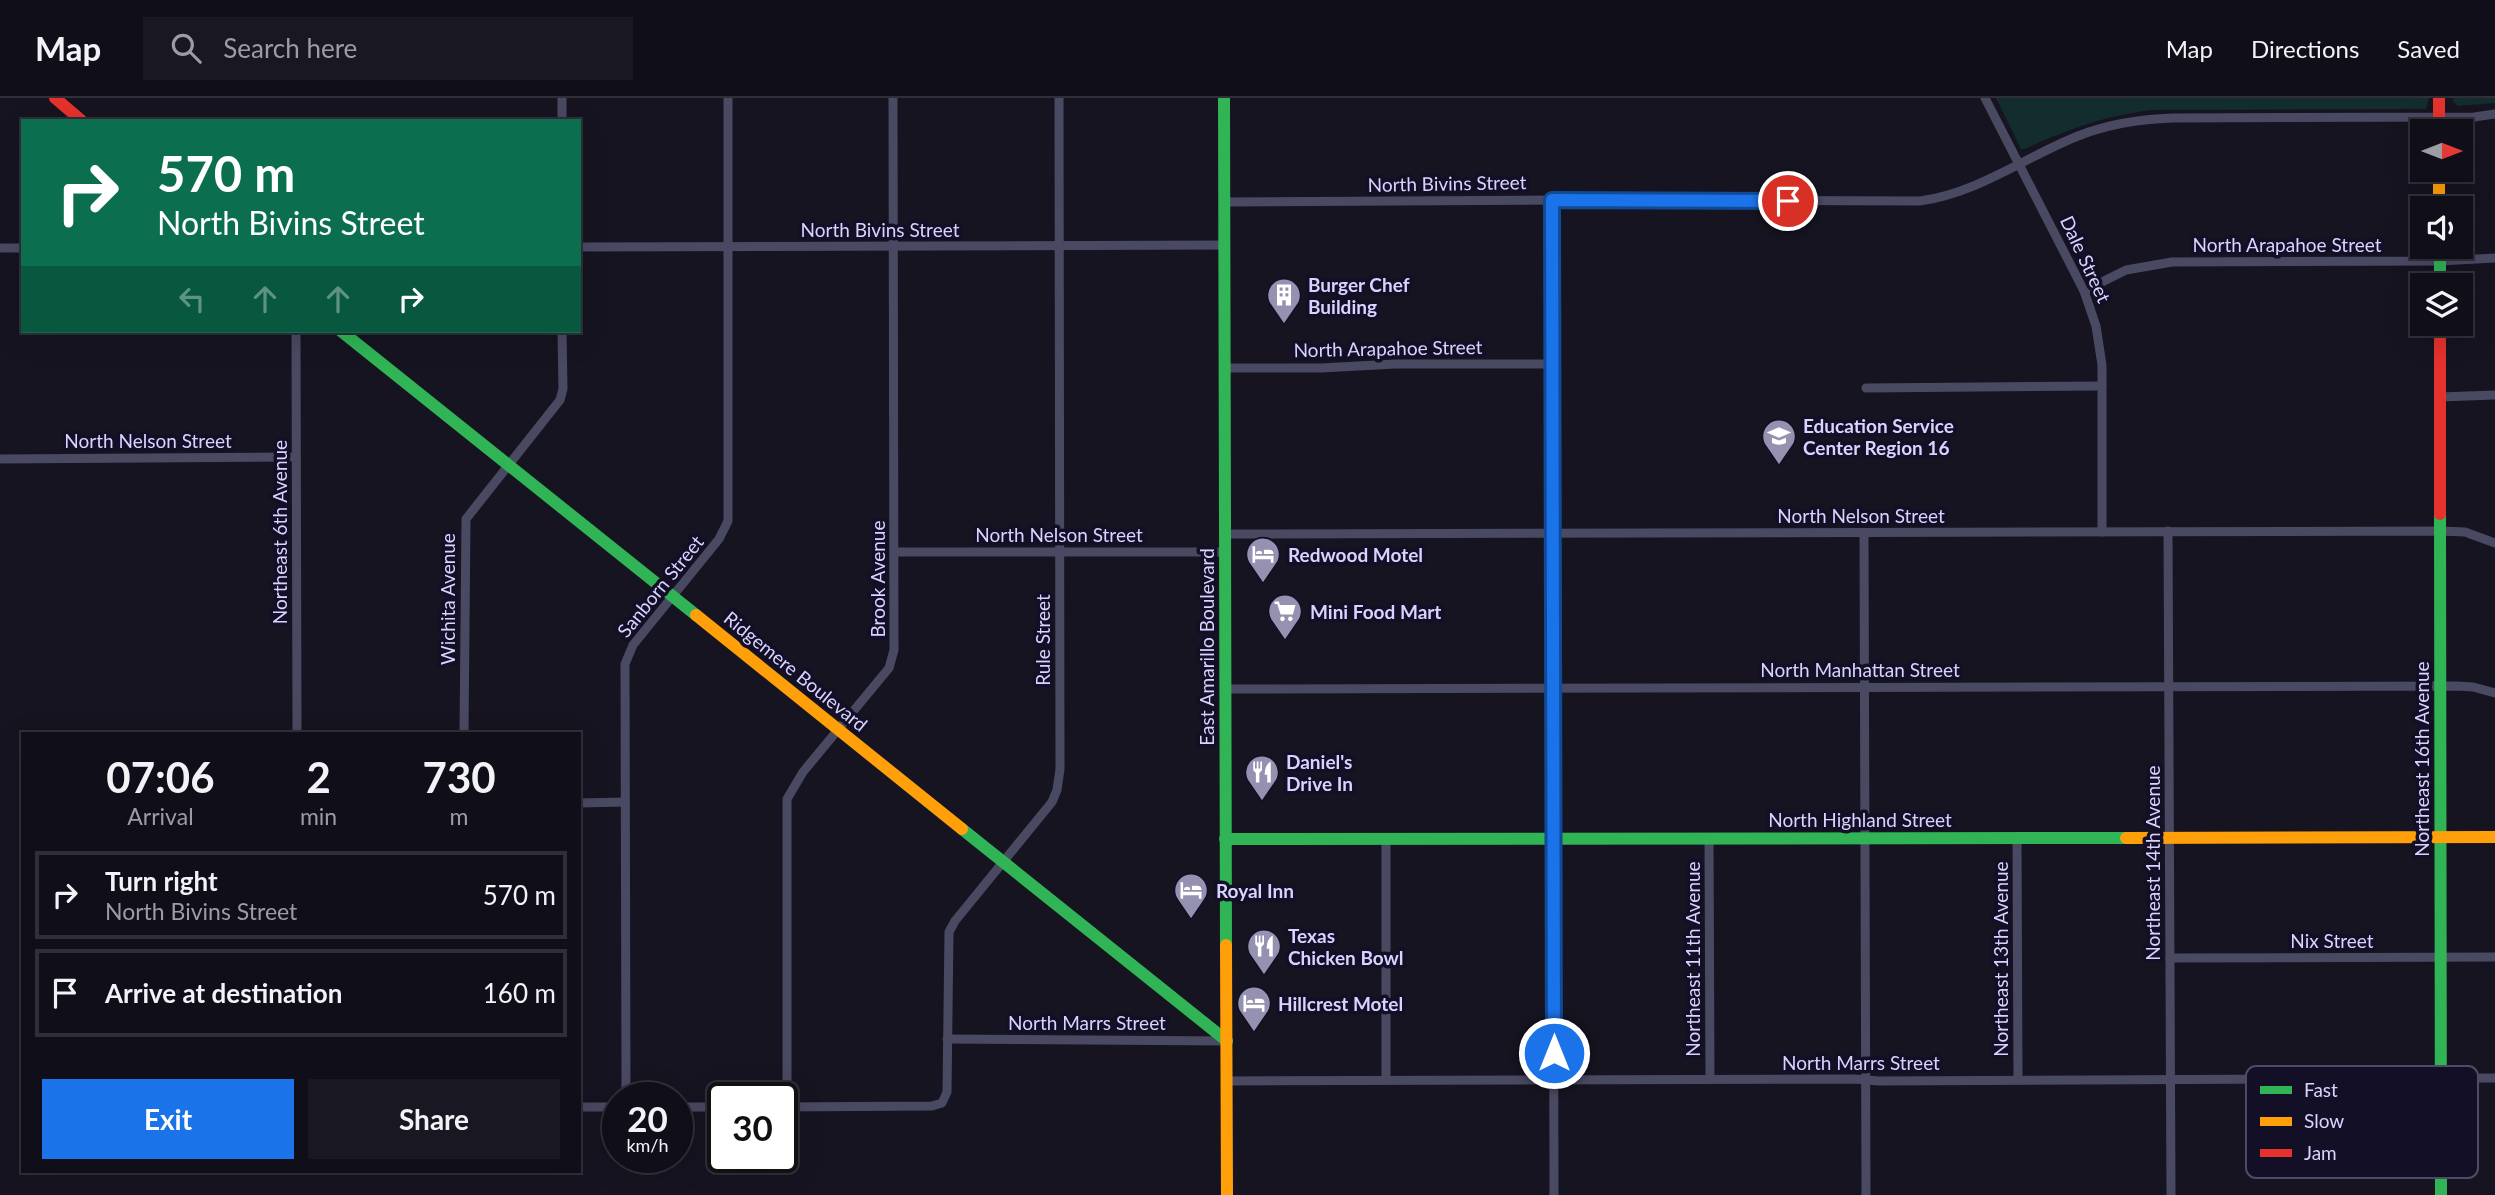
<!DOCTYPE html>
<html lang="en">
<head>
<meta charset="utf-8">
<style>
  :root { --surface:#100f19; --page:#191822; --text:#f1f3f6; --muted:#9c9ca2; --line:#302f38; --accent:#1a73e8 }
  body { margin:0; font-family:Lato,sans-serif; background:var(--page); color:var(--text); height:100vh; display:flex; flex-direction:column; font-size:26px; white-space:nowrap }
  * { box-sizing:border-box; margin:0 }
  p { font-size:23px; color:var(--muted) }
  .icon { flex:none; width:38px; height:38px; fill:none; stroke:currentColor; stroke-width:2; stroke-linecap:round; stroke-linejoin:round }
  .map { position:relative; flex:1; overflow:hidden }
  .side { position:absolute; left:21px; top:634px; width:560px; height:441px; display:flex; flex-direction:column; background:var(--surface); border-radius:0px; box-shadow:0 7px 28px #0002,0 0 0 2px var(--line) }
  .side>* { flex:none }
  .guide { position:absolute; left:21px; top:21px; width:560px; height:214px; border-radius:0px; box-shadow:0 7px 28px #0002,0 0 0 2px var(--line); background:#0b6e4f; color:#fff; overflow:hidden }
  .needle { width:46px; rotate:90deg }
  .buttons { position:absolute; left:2410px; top:21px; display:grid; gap:14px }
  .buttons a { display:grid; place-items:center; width:63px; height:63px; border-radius:0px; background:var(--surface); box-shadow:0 7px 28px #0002,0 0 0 2px var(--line); font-size:35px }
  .speed { position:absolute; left:602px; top:984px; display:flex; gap:14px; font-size:35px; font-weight:700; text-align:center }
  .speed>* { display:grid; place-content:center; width:91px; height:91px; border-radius:50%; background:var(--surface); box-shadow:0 7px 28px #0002,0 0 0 2px var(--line); line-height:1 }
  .speed small { font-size:18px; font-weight:400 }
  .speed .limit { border:4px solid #111; border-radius:10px; background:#fff; color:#111 }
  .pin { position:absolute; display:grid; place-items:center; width:60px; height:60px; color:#fff; margin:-30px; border:4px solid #fff; border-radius:50%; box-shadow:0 2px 7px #0007 }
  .me { position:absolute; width:77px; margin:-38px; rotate:0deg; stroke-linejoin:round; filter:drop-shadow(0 0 5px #0008) }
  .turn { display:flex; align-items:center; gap:24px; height:147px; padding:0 21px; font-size:32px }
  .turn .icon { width:91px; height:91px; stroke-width:2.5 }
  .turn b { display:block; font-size:49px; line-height:60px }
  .lanes { display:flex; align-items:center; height:66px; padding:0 21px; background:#0003; justify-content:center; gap:35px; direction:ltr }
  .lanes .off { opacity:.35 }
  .eta { display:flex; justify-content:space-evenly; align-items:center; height:119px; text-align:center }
  .eta b { font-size:42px; font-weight:700; line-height:49px }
  .primary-button { display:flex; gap:14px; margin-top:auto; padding:14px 21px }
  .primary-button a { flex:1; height:80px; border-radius:0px; background:var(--accent); color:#fff; font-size:28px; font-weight:700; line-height:80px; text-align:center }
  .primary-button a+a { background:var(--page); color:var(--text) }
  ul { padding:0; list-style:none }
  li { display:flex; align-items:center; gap:21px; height:88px; margin:0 14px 10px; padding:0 7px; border:4px solid var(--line); border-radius:0px }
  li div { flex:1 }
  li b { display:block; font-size:26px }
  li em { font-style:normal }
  header { display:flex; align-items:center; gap:42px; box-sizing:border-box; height:98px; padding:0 35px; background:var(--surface); border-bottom:2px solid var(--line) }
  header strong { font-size:33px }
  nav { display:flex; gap:38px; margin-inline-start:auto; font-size:24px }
  .search { width:490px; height:63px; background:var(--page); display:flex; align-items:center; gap:18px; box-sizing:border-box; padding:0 24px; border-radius:0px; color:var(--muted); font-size:26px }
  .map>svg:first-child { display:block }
  .green { fill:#132c2d }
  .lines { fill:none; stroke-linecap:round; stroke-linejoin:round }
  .street { stroke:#4a4962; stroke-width:9 }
  .fast { stroke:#30b455; stroke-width:12 }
  .slow { stroke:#ff9f0a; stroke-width:12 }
  .jam { stroke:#e5322d; stroke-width:12 }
  .route-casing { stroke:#114b97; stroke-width:18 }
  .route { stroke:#1a73e8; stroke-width:12 }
  .labels { text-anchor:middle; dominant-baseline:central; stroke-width:7; stroke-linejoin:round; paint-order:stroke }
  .street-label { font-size:19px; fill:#d9d4ff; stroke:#130f26 }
  .poi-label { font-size:19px; font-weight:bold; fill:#d9d4ff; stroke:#130f26; text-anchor:start }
  .key { fill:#130f26; stroke:#4e4a67; stroke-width:2 }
  .key-label { font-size:19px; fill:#d9d4ff }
</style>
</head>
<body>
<header>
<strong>Map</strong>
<div class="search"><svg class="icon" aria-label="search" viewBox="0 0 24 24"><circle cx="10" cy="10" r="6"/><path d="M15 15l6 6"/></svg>Search here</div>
<nav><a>Map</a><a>Directions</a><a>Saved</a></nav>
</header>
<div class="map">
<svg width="2495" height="1097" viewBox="0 0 2495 1097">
  <rect width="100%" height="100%" fill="#161421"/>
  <g class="green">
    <path d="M1996,0h433l-3,11 -275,1c-50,7 -80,18 -126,39h-4z"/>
    <path d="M2453,0h42v5l-37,3 -5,-5z"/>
  </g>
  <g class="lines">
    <g class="street">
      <path d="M562,0v23"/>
      <path d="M1985,0l99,193 12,35 6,39v167"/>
      <path d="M1552,102l2,995"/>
      <path d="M1224,104l328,-2 368,1c58,-8 105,-44 158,-65 30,-12 63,-17 95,-18l301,-1 21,-3"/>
      <path d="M579,149l645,-2"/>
      <path d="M0,150h23"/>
      <path d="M2084,193l42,-21 46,-8 268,-1 55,-3"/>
      <path d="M296,233l1,402"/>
      <path d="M1225,270h96l74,-4h157"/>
      <path d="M1866,290l236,-2"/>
      <path d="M2440,299l55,-2"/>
      <path d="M0,361l296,-2"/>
      <path d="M2168,433l3,664"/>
      <path d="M1864,435l2,662"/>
      <path d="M1225,436l1215,-3 25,1 30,11"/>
      <path d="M894,454h331"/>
      <path d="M1225,591l1232,-3 16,1 22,6"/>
      <path d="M464,635l2,-214 94,-119 3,-11 -1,-58"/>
      <path d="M579,705l46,-1"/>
      <path d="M1709,740l1,241"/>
      <path d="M1386,741v240"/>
      <path d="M2017,741l1,241"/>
      <path d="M2170,860l325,-1"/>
      <path d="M947,941l280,2"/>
      <path d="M1227,983l627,-2 25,2 616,-3"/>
      <path d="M626,999l-1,-433 8,-19 86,-106 9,-18v-423"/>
      <path d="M787,1008v-307l16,-27 86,-104 5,-18 -1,-552"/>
      <path d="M579,1009h39"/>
      <path d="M677,1009h46"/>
      <path d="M782,1009l150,-1 10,-3 5,-11 2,-160 6,-11 97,-119 5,-12 3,-21 -1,-671"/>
    </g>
    <g class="fast">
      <path d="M1224,0l2,847"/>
      <path d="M2440,149v38"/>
      <path d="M341,233l355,284"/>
      <path d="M2440,416l1,681"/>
      <path d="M962,731l265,212"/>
      <path d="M1225,741l901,-1"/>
    </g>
    <g class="slow">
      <path d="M2439,72v38"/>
      <path d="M696,517l266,214"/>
      <path d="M2126,740l369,-1"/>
      <path d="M1226,847l1,250"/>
    </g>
    <g class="jam">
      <path d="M55,0l27,23"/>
      <path d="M2439,0v33"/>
      <path d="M2440,226v190"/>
    </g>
  </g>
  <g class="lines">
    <g class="route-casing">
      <path id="route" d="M1554,955l-2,-853 236,1"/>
    </g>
    <use href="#route" class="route"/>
  </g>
  <defs>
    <g id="building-pin" transform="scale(1.75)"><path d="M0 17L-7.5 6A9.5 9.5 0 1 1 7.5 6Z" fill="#9591b1" stroke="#130f26"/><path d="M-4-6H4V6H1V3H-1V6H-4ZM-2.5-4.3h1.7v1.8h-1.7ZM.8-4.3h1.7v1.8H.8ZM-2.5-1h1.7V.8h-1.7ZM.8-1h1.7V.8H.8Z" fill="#fff"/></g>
    <g id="school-pin" transform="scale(1.75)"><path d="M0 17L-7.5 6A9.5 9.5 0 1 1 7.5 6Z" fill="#9591b1" stroke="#130f26"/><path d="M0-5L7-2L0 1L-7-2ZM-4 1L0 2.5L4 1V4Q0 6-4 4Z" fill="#fff"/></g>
    <g id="hotel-pin" transform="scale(1.75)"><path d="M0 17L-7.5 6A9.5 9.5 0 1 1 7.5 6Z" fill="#9591b1" stroke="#130f26"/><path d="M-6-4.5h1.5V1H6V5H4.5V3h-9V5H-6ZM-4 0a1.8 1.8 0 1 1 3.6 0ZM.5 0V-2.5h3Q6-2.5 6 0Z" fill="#fff"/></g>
    <g id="supermarket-pin" transform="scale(1.75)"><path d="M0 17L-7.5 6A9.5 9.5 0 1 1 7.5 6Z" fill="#9591b1" stroke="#130f26"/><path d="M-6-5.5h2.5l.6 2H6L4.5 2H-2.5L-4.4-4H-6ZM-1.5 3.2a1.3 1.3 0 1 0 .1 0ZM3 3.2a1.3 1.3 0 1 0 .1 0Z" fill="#fff"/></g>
    <g id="restaurant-pin" transform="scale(1.75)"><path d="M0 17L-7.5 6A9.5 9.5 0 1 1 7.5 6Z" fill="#9591b1" stroke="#130f26"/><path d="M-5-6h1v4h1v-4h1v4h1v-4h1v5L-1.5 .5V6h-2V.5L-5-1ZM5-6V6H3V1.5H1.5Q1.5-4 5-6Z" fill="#fff"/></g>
  </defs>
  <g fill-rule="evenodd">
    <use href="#building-pin" x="1284" y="197"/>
    <use href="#school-pin" x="1779" y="338"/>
    <use href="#hotel-pin" x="1263" y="456"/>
    <use href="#supermarket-pin" x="1285" y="513"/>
    <use href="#restaurant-pin" x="1262" y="674"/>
    <use href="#hotel-pin" x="1191" y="792"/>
    <use href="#restaurant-pin" x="1264" y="848"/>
    <use href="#hotel-pin" x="1254" y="905"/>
  </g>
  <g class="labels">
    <g class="street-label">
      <text transform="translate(1447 85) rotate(-1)">North Bivins Street</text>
      <text x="880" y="131">North Bivins Street</text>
      <text x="2287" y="146">North Arapahoe Street</text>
      <text transform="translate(2086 161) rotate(65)">Dale Street</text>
      <text transform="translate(1388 250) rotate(-1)">North Arapahoe Street</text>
      <text x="148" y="342">North Nelson Street</text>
      <text x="1861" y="417">North Nelson Street</text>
      <text transform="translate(279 434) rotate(-90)">Northeast 6th Avenue</text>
      <text x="1059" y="436">North Nelson Street</text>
      <text transform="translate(877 481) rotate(-90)">Brook Avenue</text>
      <text transform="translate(660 488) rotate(-51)">Sanborn Street</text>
      <text transform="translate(447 501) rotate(-90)">Wichita Avenue</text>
      <text transform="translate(1042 542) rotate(-90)">Rule Street</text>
      <text transform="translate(1206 549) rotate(-90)">East Amarillo Boulevard</text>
      <text x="1860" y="571">North Manhattan Street</text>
      <text transform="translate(796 573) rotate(39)">Ridgemere Boulevard</text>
      <text transform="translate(2421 661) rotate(-90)">Northeast 16th Avenue</text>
      <text x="1860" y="721">North Highland Street</text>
      <text transform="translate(2152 765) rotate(-90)">Northeast 14th Avenue</text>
      <text x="2332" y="842">Nix Street</text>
      <text transform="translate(1692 861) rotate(-90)">Northeast 11th Avenue</text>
      <text transform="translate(2000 861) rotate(-90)">Northeast 13th Avenue</text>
      <text x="1087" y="924">North Marrs Street</text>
      <text x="1861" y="964">North Marrs Street</text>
    </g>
    <g class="poi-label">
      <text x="1308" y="186">Burger Chef<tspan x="1308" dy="22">Building</tspan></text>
      <text x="1803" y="327">Education Service<tspan x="1803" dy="22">Center Region 16</tspan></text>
      <text x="1288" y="456">Redwood Motel</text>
      <text x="1310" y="513">Mini Food Mart</text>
      <text x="1286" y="663">Daniel's<tspan x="1286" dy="22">Drive In</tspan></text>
      <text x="1216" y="792">Royal Inn</text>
      <text x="1288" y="837">Texas<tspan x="1288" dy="22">Chicken Bowl</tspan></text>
      <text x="1278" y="905">Hillcrest Motel</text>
    </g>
  </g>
  <rect x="2246" y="968" width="232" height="112" rx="10" class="key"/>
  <rect x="2260" y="988" width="32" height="8" fill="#30b455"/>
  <rect x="2260" y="1019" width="32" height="9" fill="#ff9f0a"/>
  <rect x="2260" y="1051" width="32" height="8" fill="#e5322d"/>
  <g class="key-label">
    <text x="2304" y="999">Fast</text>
    <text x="2304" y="1030">Slow</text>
    <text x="2304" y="1062">Jam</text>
  </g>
</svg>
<div class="buttons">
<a><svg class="needle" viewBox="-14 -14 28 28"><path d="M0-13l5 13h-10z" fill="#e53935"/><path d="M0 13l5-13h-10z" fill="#9c9ca2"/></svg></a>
<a><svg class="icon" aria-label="sound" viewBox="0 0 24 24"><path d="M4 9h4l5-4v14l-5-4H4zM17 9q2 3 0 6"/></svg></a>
<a><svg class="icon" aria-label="layers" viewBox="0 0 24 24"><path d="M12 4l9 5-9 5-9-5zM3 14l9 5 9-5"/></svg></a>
</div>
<div class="speed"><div>20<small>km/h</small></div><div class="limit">30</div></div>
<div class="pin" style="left:1788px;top:103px;background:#d93025"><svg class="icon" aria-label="arrive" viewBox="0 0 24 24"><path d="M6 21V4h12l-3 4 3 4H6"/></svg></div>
<svg class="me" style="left:1554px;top:955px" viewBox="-20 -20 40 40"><circle r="17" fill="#1a73e8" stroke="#fff" stroke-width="3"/><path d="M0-11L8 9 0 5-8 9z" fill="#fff"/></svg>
<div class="guide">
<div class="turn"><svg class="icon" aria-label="right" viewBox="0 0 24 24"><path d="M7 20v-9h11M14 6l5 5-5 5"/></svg><div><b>570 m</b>North Bivins Street</div></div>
<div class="lanes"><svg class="icon off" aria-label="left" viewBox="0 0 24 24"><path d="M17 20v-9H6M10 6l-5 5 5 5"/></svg><svg class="icon off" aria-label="ahead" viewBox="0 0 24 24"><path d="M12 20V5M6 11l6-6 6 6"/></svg><svg class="icon off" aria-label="ahead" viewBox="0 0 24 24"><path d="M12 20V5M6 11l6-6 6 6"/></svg><svg class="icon" aria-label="right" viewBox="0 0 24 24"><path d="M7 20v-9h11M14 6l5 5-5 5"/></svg></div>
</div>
<section class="side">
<div class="eta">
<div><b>07:06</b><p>Arrival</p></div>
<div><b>2</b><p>min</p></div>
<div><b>730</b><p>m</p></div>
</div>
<ul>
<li><svg class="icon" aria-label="right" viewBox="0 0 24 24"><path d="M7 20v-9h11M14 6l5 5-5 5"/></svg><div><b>Turn right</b><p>North Bivins Street</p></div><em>570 m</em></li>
<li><svg class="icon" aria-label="arrive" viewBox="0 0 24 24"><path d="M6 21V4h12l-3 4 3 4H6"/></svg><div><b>Arrive at destination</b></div><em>160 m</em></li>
</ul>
<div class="primary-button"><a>Exit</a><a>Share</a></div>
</section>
</div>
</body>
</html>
